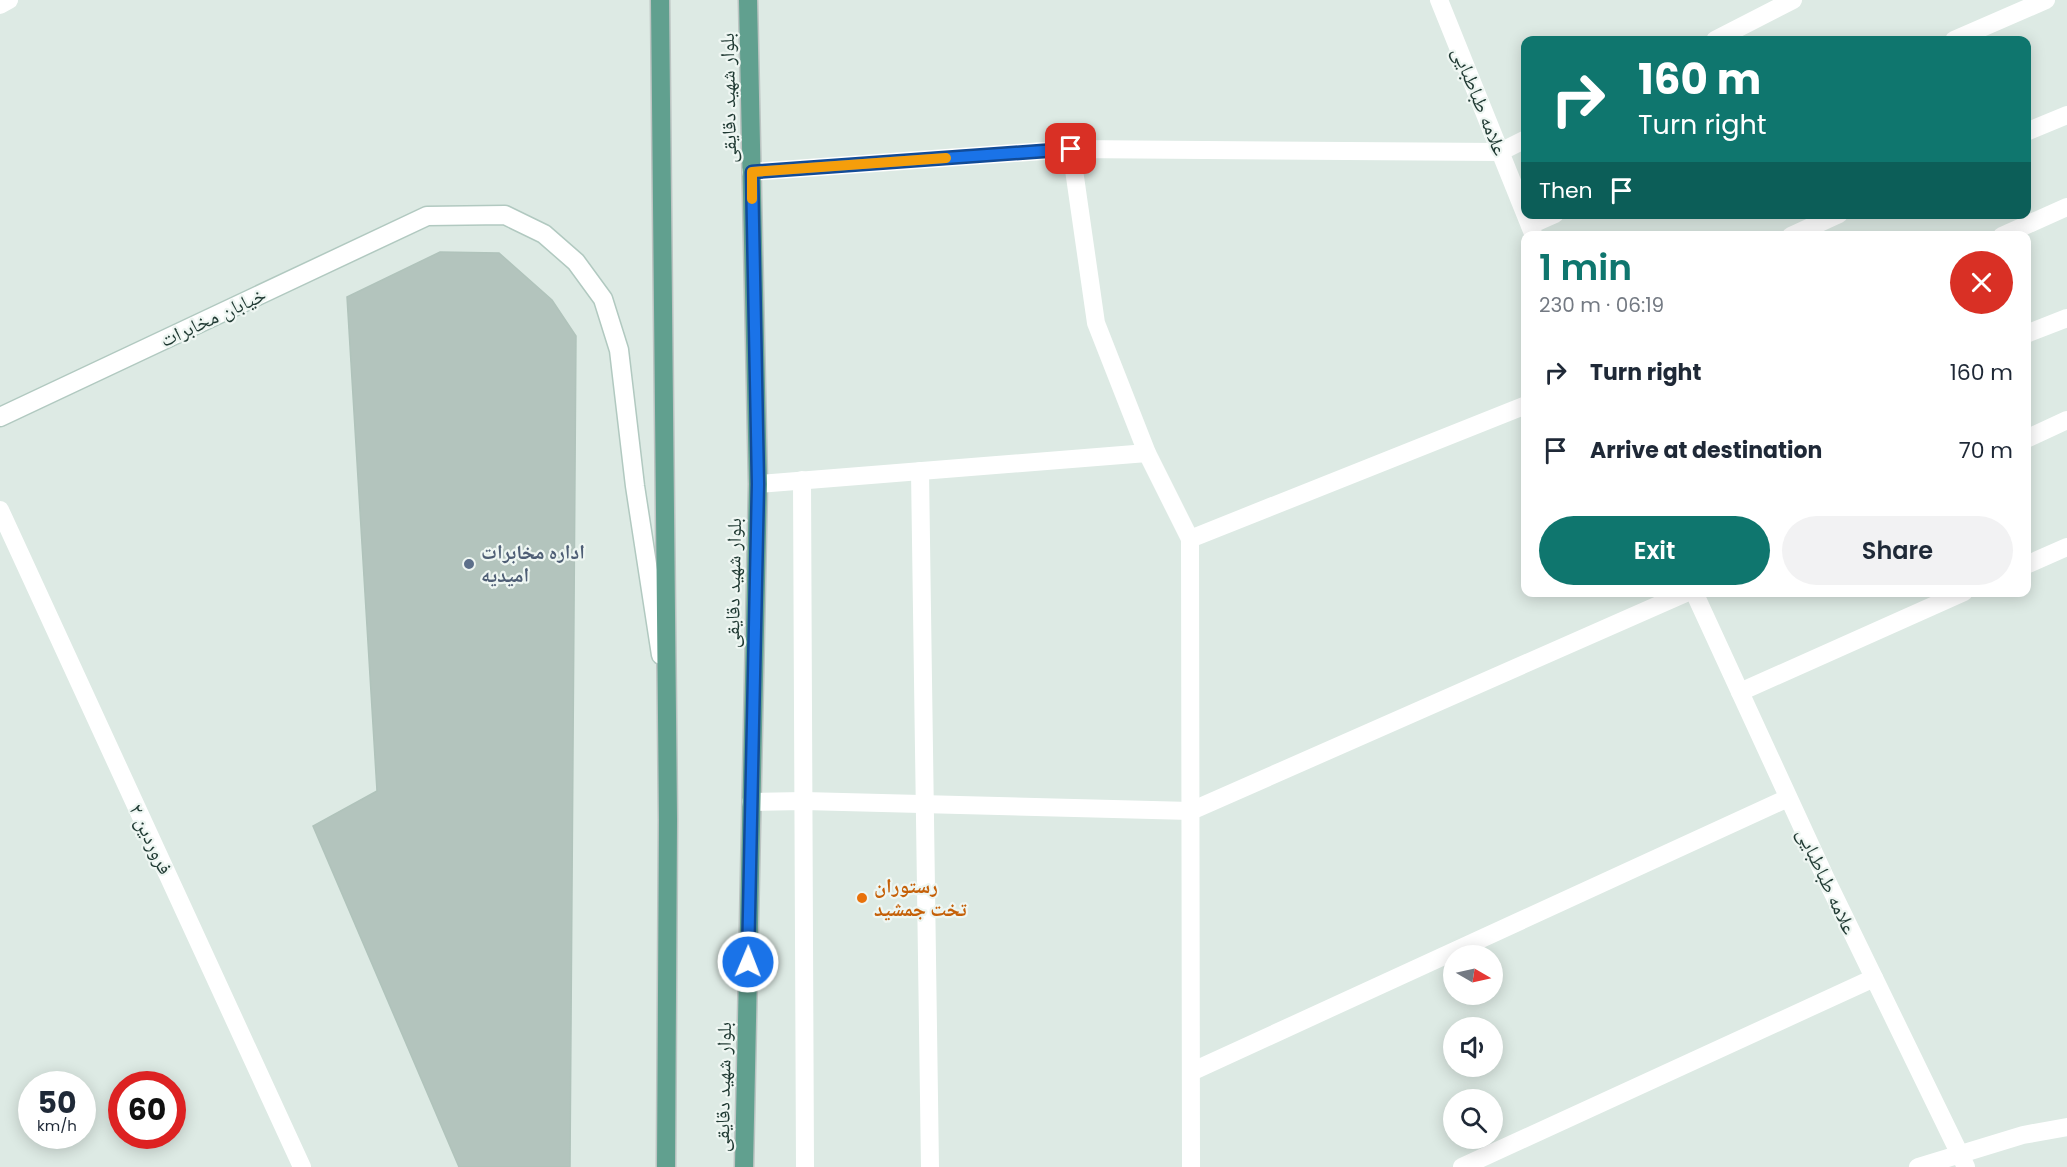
<!DOCTYPE html>
<html lang="en">
<head>
<meta charset="utf-8">
<style>
  :root { --surface:#fff; --page:#f2f2f3; --text:#1f2937; --muted:#747a83; --accent:#0f766e }
  body { margin:0; font-family:Poppins,"Noto Naskh Arabic",sans-serif; background:var(--page); color:var(--text); height:100vh; display:flex; flex-direction:column; font-size:22px; white-space:nowrap }
  * { box-sizing:border-box; margin:0 }
  p { font-size:20px; color:var(--muted) }
  .icon { flex:none; width:33px; height:33px; fill:none; stroke:currentColor; stroke-width:2; stroke-linecap:round; stroke-linejoin:round }
  .map { position:relative; flex:1; overflow:hidden }
  .sheet { position:absolute; left:1521px; top:231px; width:510px; height:366px; display:flex; flex-direction:column; background:var(--surface); border-radius:12px; box-shadow:0 3px 15px #0003 }
  .sheet>* { flex:none }
  .top-card { position:absolute; left:1521px; top:36px; width:510px; height:183px; border-radius:12px; box-shadow:0 3px 15px #0003; background:#0f766e; color:#fff; overflow:hidden }
  .needle { width:39px; rotate:99deg }
  .fabs { position:absolute; left:1443px; top:945px; display:grid; gap:12px }
  .fabs a { display:grid; place-items:center; width:60px; height:60px; border-radius:50%; background:var(--surface); box-shadow:0 3px 15px #0003; font-size:30px }
  .speed { position:absolute; left:18px; top:1071px; display:flex; gap:12px; font-size:30px; font-weight:700; text-align:center }
  .speed>* { display:grid; place-content:center; width:78px; height:78px; border-radius:50%; background:var(--surface); box-shadow:0 3px 15px #0003; line-height:1 }
  .speed small { font-size:15px; font-weight:400 }
  .speed .limit { border:9px solid #d22; background:#fff; color:#111 }
  .pin { position:absolute; display:grid; place-items:center; width:51px; height:51px; color:#fff; margin:-26px; border-radius:12px; box-shadow:0 3px 9px #0006 }
  .me { position:absolute; width:66px; margin:-33px; rotate:1deg; stroke-linejoin:round; filter:drop-shadow(0 0 4px #0008) }
  .turn { display:flex; align-items:center; gap:21px; height:126px; padding:0 18px; font-size:27px }
  .turn .icon { width:78px; height:78px; stroke-width:2.5 }
  .turn b { display:block; font-size:42px; line-height:51px }
  .then { display:flex; align-items:center; height:57px; padding:0 18px; background:#0003; gap:12px; font-size:22px }
  .round { display:grid; place-items:center; flex:none; width:63px; height:63px; border-radius:32px; background:var(--page) }
  .overview { display:flex; align-items:center; justify-content:space-between; height:102px; padding:0 18px }
  h1 { font-size:36px; font-weight:600; line-height:45px; color:var(--accent) }
  .button { display:flex; gap:12px; margin-top:auto; padding:12px 18px }
  .button a { flex:1; height:69px; border-radius:36px; background:var(--accent); color:#fff; font-size:24px; font-weight:600; line-height:69px; text-align:center }
  .button a+a { background:var(--page); color:var(--text) }
  ul { padding:0; list-style:none }
  li { display:flex; align-items:center; gap:18px; height:78px; padding:0 18px }
  li div { flex:1 }
  li b { display:block; font-size:22px }
  li em { font-style:normal }
  .map>svg:first-child { display:block }
  .building { fill:#b3c4bd; stroke:#b0c3bb; stroke-width:1.5 }
  .lines { fill:none; stroke-linecap:round; stroke-linejoin:round }
  .secondary-casing { stroke:#b1c9c0; stroke-width:21 }
  .primary-casing { stroke:#bcc4c2; stroke-width:21 }
  .minor { stroke:#fff; stroke-width:18 }
  .tertiary { stroke:#fff; stroke-width:18 }
  .secondary { stroke:#fff; stroke-width:18 }
  .primary { stroke:#61a08f; stroke-width:18 }
  .route-casing { stroke:#114b97; stroke-width:15 }
  .route { stroke:#1a73e8; stroke-width:10 }
  .slow { stroke:#f59e0b; stroke-width:10 }
  .service-dot { fill:#5c6f8a; stroke:#eef6f2; stroke-width:2 }
  .food-dot { fill:#e8710a; stroke:#eef6f2; stroke-width:2 }
  .labels { text-anchor:middle; dominant-baseline:central; stroke-width:4.5; stroke-linejoin:round; paint-order:stroke }
  .street-label { font-size:20px; fill:#1f3932; stroke:#eef6f2 }
  .service-label { font-size:20px; font-weight:bold; fill:#4e5e75; stroke:#eef6f2; text-anchor:start }
  .food-label { font-size:20px; font-weight:bold; fill:#c56008; stroke:#eef6f2; text-anchor:start }
</style>
</head>
<body>
<div class="map">
<svg width="2067" height="1167" viewBox="0 0 2067 1167">
  <rect width="100%" height="100%" fill="#ddeae4"/>
  <path class="building" d="M440,252l59,1 53,47 24,36 -6,831h-111l-146,-341 64,-35 -30,-494z"/>
  <g class="lines">
    <g class="secondary-casing">
      <path id="secondary" d="M0,417l427,-201 78,-1 39,19 32,28 27,37 16,51 16,136 26,169"/>
    </g>
    <g class="primary-casing">
      <g id="primary">
        <path d="M660,0l8,819 -2,348"/>
        <path d="M744,1167l14,-683 -10,-484"/>
      </g>
    </g>
    <g class="minor">
      <path d="M0,5l9,-5"/>
      <path d="M1715,40l78,-40"/>
      <path d="M1954,40l92,-40"/>
      <path d="M2026,132l41,-17"/>
      <path d="M1071,149l25,174 51,130 43,86 1,628"/>
      <path d="M751,172l320,-23 429,3 26,-13"/>
      <path d="M1530,225l25,-11"/>
      <path d="M1791,236l48,-22"/>
      <path d="M2002,236l65,-29"/>
      <path d="M2026,334l41,-16"/>
      <path d="M2026,439l41,-19"/>
      <path d="M920,471l10,696"/>
      <path d="M802,480l3,687"/>
      <path d="M758,484l389,-31"/>
      <path d="M0,510l302,657"/>
      <path d="M1190,539l336,-134"/>
      <path d="M2026,565l41,-18"/>
      <path d="M1740,692l224,-100"/>
      <path d="M751,802l53,-1 387,10 497,-219"/>
      <path d="M1191,1072l597,-274"/>
      <path d="M1462,1167l412,-189"/>
      <path d="M1918,1167l105,-32 44,-8"/>
    </g>
    <g class="tertiary">
      <path d="M1439,0l95,236"/>
      <path d="M1694,592l132,287 140,288"/>
    </g>
    <use href="#secondary" class="secondary"/>
    <use href="#primary" class="primary"/>
  </g>
  <g class="lines">
    <g class="route-casing">
      <path id="route" d="M748,962l10,-478 -6,-312 319,-23"/>
    </g>
    <use href="#route" class="route"/>
    <path class="slow" d="M752,199v-27l194,-14"/>
  </g>
  <circle class="service-dot" cx="469" cy="564" r="6"/>
  <circle class="food-dot" cx="862" cy="898" r="6"/>
  <g class="labels">
    <g class="street-label">
      <text transform="translate(728 98) rotate(-91)">بلوار شهید دقایقی</text>
      <text transform="translate(1480 101) rotate(68)">علامه طباطبایی</text>
      <text transform="translate(213 317) rotate(-25)">خیابان مخابرات</text>
      <text transform="translate(733 583) rotate(-89)">بلوار شهید دقایقی</text>
      <text transform="translate(151 839) rotate(65)">فروردین ۲</text>
      <text transform="translate(1827 881) rotate(65)">علامه طباطبایی</text>
      <text transform="translate(723 1087) rotate(-89)">بلوار شهید دقایقی</text>
    </g>
    <g class="service-label">
      <text x="481" y="552">اداره مخابرات<tspan x="481" dy="23">امیدیه</tspan></text>
    </g>
    <g class="food-label">
      <text x="874" y="886">رستوران<tspan x="874" dy="23">تخت جمشید</tspan></text>
    </g>
  </g>
</svg>
<div class="fabs">
<a><svg class="needle" viewBox="-14 -14 28 28"><path d="M0-13l5 13h-10z" fill="#e53935"/><path d="M0 13l5-13h-10z" fill="#747a83"/></svg></a>
<a><svg class="icon" aria-label="sound" viewBox="0 0 24 24"><path d="M4 9h4l5-4v14l-5-4H4zM17 9q2 3 0 6"/></svg></a>
<a><svg class="icon" aria-label="search" viewBox="0 0 24 24"><circle cx="10" cy="10" r="6"/><path d="M15 15l6 6"/></svg></a>
</div>
<div class="speed"><div>50<small>km/h</small></div><div class="limit">60</div></div>
<div class="pin" style="left:1071px;top:149px;background:#d93025"><svg class="icon" aria-label="arrive" viewBox="0 0 24 24"><path d="M6 21V4h12l-3 4 3 4H6"/></svg></div>
<svg class="me" style="left:748px;top:962px" viewBox="-20 -20 40 40"><circle r="17" fill="#1a73e8" stroke="#fff" stroke-width="3"/><path d="M0-11L8 9 0 5-8 9z" fill="#fff"/></svg>
<div class="top-card">
<div class="turn"><svg class="icon" aria-label="right" viewBox="0 0 24 24"><path d="M7 20v-9h11M14 6l5 5-5 5"/></svg><div><b>160 m</b>Turn right</div></div>
<div class="then">Then<svg class="icon" aria-label="arrive" viewBox="0 0 24 24"><path d="M6 21V4h12l-3 4 3 4H6"/></svg></div>
</div>
<section class="sheet">
<div class="overview"><div><h1>1 min</h1><p>230 m · 06:19</p></div><a class="round" style="background:#d93025;color:#fff"><svg class="icon" aria-label="close" viewBox="0 0 24 24"><path d="M6 6l12 12M18 6L6 18"/></svg></a></div>
<ul>
<li><svg class="icon" aria-label="right" viewBox="0 0 24 24"><path d="M7 20v-9h11M14 6l5 5-5 5"/></svg><div><b>Turn right</b></div><em>160 m</em></li>
<li><svg class="icon" aria-label="arrive" viewBox="0 0 24 24"><path d="M6 21V4h12l-3 4 3 4H6"/></svg><div><b>Arrive at destination</b></div><em>70 m</em></li>
</ul>
<div class="button"><a>Exit</a><a>Share</a></div>
</section>
</div>
</body>
</html>
